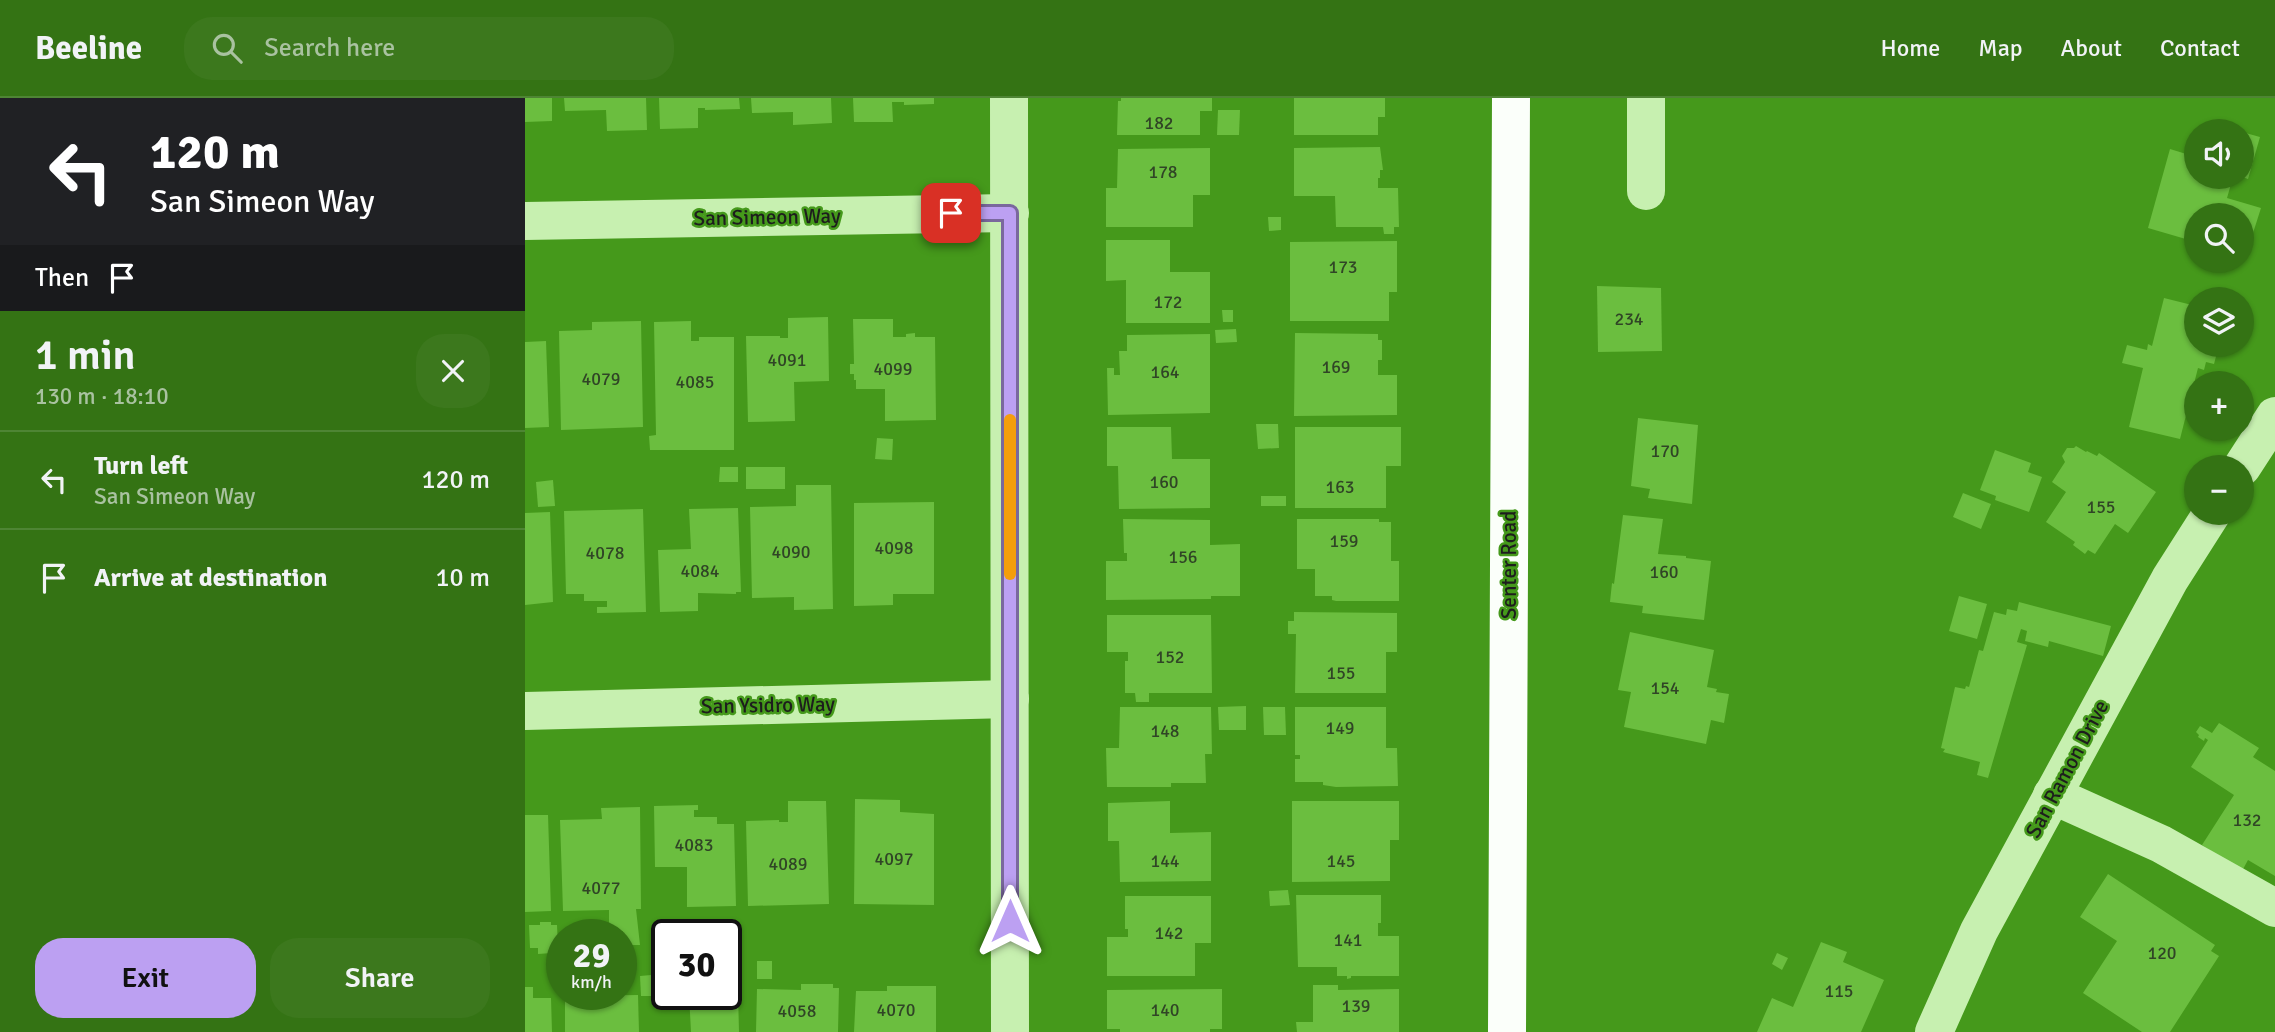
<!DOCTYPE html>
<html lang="en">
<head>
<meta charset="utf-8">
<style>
  :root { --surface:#347314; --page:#3c781d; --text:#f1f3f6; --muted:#a9c2a0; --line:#4e8534; --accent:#bca0f2 }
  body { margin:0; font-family:Signika,sans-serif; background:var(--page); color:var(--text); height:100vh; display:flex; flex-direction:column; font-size:26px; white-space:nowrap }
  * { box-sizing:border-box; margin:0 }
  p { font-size:23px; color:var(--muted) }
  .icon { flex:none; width:38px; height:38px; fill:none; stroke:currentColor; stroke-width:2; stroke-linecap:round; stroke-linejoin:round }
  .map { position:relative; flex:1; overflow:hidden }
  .side { display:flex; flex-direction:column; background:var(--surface); width:525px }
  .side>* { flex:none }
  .banner { background:#202124; color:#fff; overflow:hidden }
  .fabs { position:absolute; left:1659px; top:21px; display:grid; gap:14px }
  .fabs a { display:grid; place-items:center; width:70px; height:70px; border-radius:50%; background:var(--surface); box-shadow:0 2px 5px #0004; font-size:35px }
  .speed { position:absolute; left:21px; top:821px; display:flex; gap:14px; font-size:35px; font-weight:700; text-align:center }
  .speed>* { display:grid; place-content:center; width:91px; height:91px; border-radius:50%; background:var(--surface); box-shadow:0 2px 5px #0004; line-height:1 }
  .speed small { font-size:18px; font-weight:400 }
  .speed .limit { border:4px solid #111; border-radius:10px; background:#fff; color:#111 }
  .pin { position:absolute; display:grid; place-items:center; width:60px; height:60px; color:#fff; margin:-30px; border-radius:14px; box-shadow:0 4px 10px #0006 }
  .me { position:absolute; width:77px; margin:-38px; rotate:0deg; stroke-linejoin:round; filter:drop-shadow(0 0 5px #0008) }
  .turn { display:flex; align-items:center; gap:24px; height:147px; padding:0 35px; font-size:32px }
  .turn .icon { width:91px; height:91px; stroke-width:2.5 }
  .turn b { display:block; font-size:49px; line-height:60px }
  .then { display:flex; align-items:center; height:66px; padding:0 35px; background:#0003; gap:14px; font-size:26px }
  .round { display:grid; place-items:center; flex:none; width:74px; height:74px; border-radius:28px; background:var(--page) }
  .headline { display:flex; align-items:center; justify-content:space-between; height:119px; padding:0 35px }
  h1 { font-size:42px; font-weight:600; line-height:52px }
  .cta { display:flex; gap:14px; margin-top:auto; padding:14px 35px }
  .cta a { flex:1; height:80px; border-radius:28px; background:var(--accent); color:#111; font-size:28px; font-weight:600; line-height:80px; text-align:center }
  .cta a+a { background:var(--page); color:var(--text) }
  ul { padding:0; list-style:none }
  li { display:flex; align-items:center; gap:21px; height:98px; padding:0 35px; border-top:2px solid var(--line) }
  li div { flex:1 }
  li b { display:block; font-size:26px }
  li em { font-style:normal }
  header { display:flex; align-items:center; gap:42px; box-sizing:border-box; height:98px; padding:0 35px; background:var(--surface); border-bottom:2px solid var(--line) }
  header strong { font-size:33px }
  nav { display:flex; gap:38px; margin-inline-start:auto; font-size:24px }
  .search { width:490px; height:63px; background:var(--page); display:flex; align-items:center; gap:18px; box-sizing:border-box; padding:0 24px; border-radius:28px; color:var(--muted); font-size:26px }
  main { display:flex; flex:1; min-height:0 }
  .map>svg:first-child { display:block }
  .building { fill:#6bbe3f }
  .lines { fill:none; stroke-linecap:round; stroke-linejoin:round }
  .minor { stroke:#c7f0b0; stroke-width:38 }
  .major { stroke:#fbfffa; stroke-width:38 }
  .route-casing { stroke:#7a689d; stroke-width:18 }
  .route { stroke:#bca0f2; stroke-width:12 }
  .slow { stroke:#f59e0b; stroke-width:12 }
  .labels { text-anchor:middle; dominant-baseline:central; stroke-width:5; stroke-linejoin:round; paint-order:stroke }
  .number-label { font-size:18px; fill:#304526 }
  .street-label { font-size:21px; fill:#1d1d1d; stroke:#45991b }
</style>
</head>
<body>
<header>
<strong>Beeline</strong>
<div class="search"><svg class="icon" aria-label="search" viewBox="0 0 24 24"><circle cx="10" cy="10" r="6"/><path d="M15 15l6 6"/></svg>Search here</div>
<nav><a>Home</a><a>Map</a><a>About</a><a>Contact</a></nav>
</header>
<main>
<section class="side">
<div class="banner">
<div class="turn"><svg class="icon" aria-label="left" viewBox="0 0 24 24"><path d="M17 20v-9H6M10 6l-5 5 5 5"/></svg><div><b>120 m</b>San Simeon Way</div></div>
<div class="then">Then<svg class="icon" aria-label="arrive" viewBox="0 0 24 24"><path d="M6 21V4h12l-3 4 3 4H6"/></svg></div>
</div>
<div class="headline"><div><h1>1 min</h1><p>130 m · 18:10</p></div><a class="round"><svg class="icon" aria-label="close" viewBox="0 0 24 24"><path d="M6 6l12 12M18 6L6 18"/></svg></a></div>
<ul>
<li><svg class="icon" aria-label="left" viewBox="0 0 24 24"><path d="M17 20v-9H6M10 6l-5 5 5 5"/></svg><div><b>Turn left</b><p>San Simeon Way</p></div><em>120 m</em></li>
<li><svg class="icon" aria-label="arrive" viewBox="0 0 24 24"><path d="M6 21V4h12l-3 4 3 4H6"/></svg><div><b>Arrive at destination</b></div><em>10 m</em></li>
</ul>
<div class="cta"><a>Exit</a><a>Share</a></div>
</section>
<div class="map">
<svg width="1750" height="934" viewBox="0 0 1750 934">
  <rect width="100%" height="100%" fill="#45991b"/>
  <g class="building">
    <path d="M0,0h27v23l-27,1z"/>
    <path d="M39,0h82l1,32 -40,1 -1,-21 -41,1z"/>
    <path d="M134,0h80l1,11 -35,1v-2h-7v20l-38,1z"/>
    <path d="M226,0h80l1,25 -39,2v-13l-41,1z"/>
    <path d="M328,0h81v6l-30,1v-3h-12l1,20h-39z"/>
    <path d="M596,0h91v13h-12v24h-83l1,-34h3z"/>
    <path d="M769,0h91v19h-7v18h-84z"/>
    <path d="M693,12h22l-1,25h-22z"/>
    <path d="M1682,24l30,9h-33z"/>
    <path d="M1717,34l18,5 -12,42 -6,-2z"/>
    <path d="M855,49l3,23h-3v8h-2v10h20l1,39h-5v7h-10l-1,-7h-47l-1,-31h-41v-48z"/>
    <path d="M685,50v47h-17v32h-87v-39h11l1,-39z"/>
    <path d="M1645,51l26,8v20h37l-6,21 34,10 -15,47 -4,-1v-39h-46v27l-48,-14z"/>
    <path d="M743,119h13v13l-12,1z"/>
    <path d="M581,142h64v32h40v51h-84v-43l-20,1z"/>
    <path d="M872,143v51h-8v29h-99v-79z"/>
    <path d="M1072,188l64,2 1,63 -64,1z"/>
    <path d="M1639,200l32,8v39h23l-5,19 -8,-2 -2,8 -6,-2 -18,71 -51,-12 14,-59 -21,-5 5,-18 20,5 1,-6 4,2z"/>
    <path d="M697,212h11v12h-10z"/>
    <path d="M303,219l1,64 -35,1 1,39 -47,1 -2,-86h34v2h8v-20z"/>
    <path d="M328,221h40v18h13v-3l9,-1v4h20l1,83 -51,1v-32h-29v-9h-2v-6h-4v-10h4z"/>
    <path d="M116,223l2,106 -82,3 -2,-99 33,-1v-8z"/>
    <path d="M166,223v20h8v-4h35v113h-84l-1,-14 7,-1 -2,-113z"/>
    <path d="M711,231l1,13 -21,1 -1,-13z"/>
    <path d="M770,235l83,1v6h4v20h-4v15h19v40l-103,1z"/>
    <path d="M685,236v79l-102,2 -1,-47h7v7h6l-1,-24h8v-16z"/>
    <path d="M21,243l3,86 -24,1v-86z"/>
    <path d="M1113,320l60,7 -6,79 -44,-6 2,-9 -19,-3z"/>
    <path d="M731,326h22l1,24 -21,1z"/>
    <path d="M582,329h64l1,32h38v49l-91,1 -1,-43h-11z"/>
    <path d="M770,329h106v39h-15v42h-91z"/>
    <path d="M352,340l16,1 -1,21 -17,-1z"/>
    <path d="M1551,348l10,6 1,-1 10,5 2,-3 57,39 -28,41 -13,-9 -20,30 -7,-4 -3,4 -12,-9 2,-3 -29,-20 20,-30 -14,-10 13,-20 -3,-6 5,-8h7z"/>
    <path d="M1470,352l36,13 -3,9 14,5 -13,35 -34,-12 1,-4 -16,-6z"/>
    <path d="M195,369h18v15h-19z"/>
    <rect x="221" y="369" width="39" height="22"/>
    <path d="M28,382l2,26 -17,1 -2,-25z"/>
    <path d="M271,387h35l2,124 -39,1v-13l-42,1 -2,-91 46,-1z"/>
    <path d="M1438,395l28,11 -10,25 -28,-12z"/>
    <rect x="736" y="398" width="25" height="10"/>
    <path d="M409,404v92h-41v11l-39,1v-103z"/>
    <path d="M213,410l3,84h-5v2l-38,-1v18l-38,1 -2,-62 33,-1 -2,-40z"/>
    <path d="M118,411l3,103 -49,1v-6h10v-6h-23v-7h-18l-2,-83z"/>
    <path d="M25,414l3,90 -28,3v-92z"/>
    <path d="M1098,417l40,4 -5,35 28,2v2l25,3 -7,59 -62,-7 1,-7 -33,-4 2,-19 2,1z"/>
    <path d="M598,421l87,1v25l30,-1v52h-29v3l-105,1v-39h21v-8h-3z"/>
    <path d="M772,421h82v3h12v39h8v40h-63l-4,-1v-4h-17v-27h-18z"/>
    <path d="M1434,498l28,8 -10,35 -28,-8z"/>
    <path d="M1494,504l92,24 -8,30 -54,-15 -1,6 -23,-6 2,-10 -6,-2 -4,13 10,3 -39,133 -11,-3 3,-13 -37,-10 2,-3 -4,-1 14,-61 10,2 1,-3 3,1 10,-37 4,1 11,-39 12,3 1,-6 10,2z"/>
    <path d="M769,514l103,1v39h-11v41h-91l1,-59h-8v-13h6z"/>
    <path d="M582,517h104l1,78h-63v9h-13l-1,-9h-10v-32h3v-9h-21z"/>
    <path d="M1105,534l84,18 -7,37 10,2 -1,3 13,2 -5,29 -13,-3 -5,24 -82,-17 7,-35 -13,-2z"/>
    <path d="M721,608v24h-27l-1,-23z"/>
    <path d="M595,609h91l1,47h-7l1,29h-35v4h-64l-1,-39h13z"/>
    <path d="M738,609h22l1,28h-22z"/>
    <path d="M770,609h91v41h11l1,38 -62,1 -13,-2v-3h-28v-23h5v-4h-5z"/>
    <path d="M1694,625l40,25 -6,9 22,14v105l-27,-16 -6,11 -40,-26 32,-50 -43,-28 17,-27 -3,-2 -1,3 -6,-4 1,-2 -3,-3 4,-6 12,7z"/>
    <path d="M330,701l45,1v12l34,2v91l-80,-1z"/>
    <path d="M263,703h38l3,103 -81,2 -2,-85 33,-1v2h9z"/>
    <path d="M645,703v32l41,-1v49l-91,1 -1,-41h-11v-38z"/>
    <path d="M767,703h107v39h-9v41l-98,1z"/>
    <path d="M173,707v5h-4v7h23v7h17l2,82 -49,1v-40h-32l-1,-61z"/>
    <path d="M115,709l1,102h-5l4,36h-17v-14h-14v-21l-46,1 -3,-91 42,-1 -1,-11z"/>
    <path d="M0,717h23l3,96 -26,1z"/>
    <path d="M1583,776l107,71 -4,6 8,5 -49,76h-28l-59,-39 34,-52 -37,-24z"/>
    <path d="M763,792l2,15 -20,1 -1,-15z"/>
    <path d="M771,797h85v28h-3v13h21v40h-48v2l-4,1v-3h-10v-9h-39z"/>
    <path d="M600,798h86v47h-16v33h-88v-39h21v-8h-3z"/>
    <path d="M15,824h11v3h6l1,23h-6v5l-14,1v-6h-8l-1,-23h11z"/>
    <path d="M1296,844l26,10 -4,10 41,18 -23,52h-104l15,-34 21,9z"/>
    <path d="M1252,855l11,5 -6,12 -10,-6z"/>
    <rect x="232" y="863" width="15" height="18"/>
    <path d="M126,877v21h-10l-1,-20z"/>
    <path d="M276,886h32v4h6l-1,44h-82l1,-43 44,1z"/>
    <path d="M788,887h25v5l61,-1v43h-102l-1,-10h17z"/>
    <path d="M362,888h49v46h-82l2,-41h31z"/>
    <path d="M0,889h8v11h18l1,34h-27z"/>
    <path d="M697,891v40h-12v3h-90v-3h-13v-39z"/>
    <path d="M201,894h12l1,40h-48l-2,-38h37z"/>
    <path d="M113,897l1,37h-74v-36z"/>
  </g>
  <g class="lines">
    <g class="minor">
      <path d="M484,0l1,934"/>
      <path d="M1121,93v-93"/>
      <path d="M0,123l485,-8"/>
      <path d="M1717,369l33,-51"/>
      <path d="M0,613l485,-12"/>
      <path d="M1527,697l109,49 114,64"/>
      <path d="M1409,934l45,-101 191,-352 42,-66"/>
    </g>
    <path class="major" d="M982,934l4,-934"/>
  </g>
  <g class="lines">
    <g class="route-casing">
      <path id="route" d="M426,115h59v708"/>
    </g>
    <use href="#route" class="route"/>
    <path class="slow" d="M485,322v154"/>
  </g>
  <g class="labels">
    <g class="number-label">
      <text x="634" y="25">182</text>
      <text x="638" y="74">178</text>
      <text x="818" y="169">173</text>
      <text x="643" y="204">172</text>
      <text x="1104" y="221">234</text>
      <text x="262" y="262">4091</text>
      <text x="811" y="269">169</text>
      <text x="368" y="271">4099</text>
      <text x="640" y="274">164</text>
      <text x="76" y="281">4079</text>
      <text x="170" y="284">4085</text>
      <text x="1140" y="353">170</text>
      <text x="639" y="384">160</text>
      <text x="815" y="389">163</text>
      <text x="1576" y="409">155</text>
      <text x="819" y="443">159</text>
      <text x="369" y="450">4098</text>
      <text x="266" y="454">4090</text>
      <text x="80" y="455">4078</text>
      <text x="658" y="459">156</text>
      <text x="175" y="473">4084</text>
      <text x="1139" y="474">160</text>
      <text x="645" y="559">152</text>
      <text x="816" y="575">155</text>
      <text x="1140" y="590">154</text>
      <text x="815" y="630">149</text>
      <text x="640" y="633">148</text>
      <text x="1722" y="722">132</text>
      <text x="169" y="747">4083</text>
      <text x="369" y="761">4097</text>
      <text x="640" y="763">144</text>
      <text x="816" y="763">145</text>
      <text x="263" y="766">4089</text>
      <text x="76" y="790">4077</text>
      <text x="644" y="835">142</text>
      <text x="823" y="842">141</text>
      <text x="1637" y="855">120</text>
      <text x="1314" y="893">115</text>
      <text x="831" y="908">139</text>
      <text x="371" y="912">4070</text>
      <text x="640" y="912">140</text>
      <text x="272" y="913">4058</text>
    </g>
    <g class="street-label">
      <text transform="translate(242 119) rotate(-1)">San Simeon Way</text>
      <text transform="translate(984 467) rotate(-90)">Senter Road</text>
      <text transform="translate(243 607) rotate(-1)">San Ysidro Way</text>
      <text transform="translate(1542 671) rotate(-62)">San Ramon Drive</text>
    </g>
  </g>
</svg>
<div class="fabs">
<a><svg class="icon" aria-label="sound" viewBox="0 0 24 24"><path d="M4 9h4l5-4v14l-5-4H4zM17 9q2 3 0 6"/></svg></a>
<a><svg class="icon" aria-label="search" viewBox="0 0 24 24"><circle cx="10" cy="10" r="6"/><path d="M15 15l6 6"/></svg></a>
<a><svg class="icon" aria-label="layers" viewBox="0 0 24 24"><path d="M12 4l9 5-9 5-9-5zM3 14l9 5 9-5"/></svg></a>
<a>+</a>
<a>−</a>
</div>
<div class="speed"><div>29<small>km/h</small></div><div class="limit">30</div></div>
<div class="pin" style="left:426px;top:115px;background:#d93025"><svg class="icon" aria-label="arrive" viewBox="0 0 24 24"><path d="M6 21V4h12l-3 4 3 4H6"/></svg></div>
<svg class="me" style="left:485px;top:823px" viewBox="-20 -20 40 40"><path d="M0-17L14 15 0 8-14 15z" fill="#bca0f2" stroke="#fff" stroke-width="4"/></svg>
</div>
</main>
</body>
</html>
